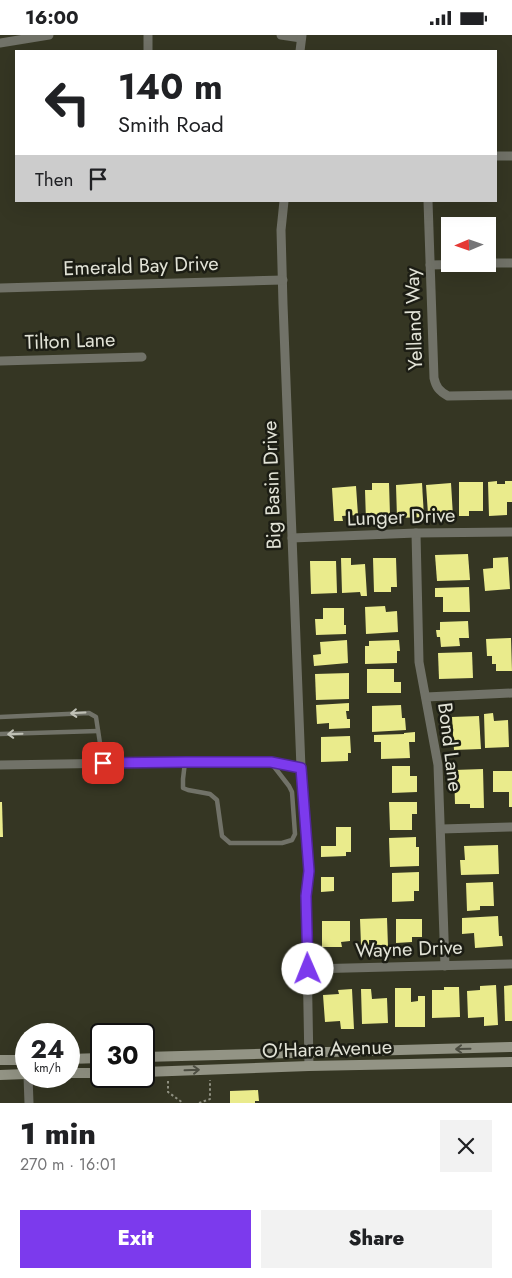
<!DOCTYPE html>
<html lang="en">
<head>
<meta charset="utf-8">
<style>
  :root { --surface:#fff; --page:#f2f2f2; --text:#202124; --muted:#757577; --accent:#7c3aed }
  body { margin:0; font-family:Jost,sans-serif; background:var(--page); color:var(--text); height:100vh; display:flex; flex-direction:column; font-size:19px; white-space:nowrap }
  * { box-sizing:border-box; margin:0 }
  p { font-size:16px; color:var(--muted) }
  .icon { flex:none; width:28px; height:28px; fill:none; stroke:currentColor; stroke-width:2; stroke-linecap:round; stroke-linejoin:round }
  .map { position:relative; height:1068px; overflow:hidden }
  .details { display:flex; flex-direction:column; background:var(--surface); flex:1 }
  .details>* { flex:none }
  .guide { position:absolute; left:15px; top:15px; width:482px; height:152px; border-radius:0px; box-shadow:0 5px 20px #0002; background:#fff; color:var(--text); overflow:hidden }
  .needle { width:32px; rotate:268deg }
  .fabs { position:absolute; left:441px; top:182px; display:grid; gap:10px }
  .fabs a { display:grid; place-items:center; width:55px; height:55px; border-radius:0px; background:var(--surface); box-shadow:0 5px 20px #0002; font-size:25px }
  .speed { position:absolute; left:15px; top:988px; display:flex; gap:10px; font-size:25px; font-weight:700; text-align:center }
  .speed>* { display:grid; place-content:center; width:65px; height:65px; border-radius:50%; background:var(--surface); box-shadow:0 5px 20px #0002; line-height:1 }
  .speed small { font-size:12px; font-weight:400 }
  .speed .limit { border:2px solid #111; border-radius:8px; background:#fff; color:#111 }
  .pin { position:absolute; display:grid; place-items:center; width:42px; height:42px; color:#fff; margin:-21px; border-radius:10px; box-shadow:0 2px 8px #0006 }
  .me { position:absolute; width:55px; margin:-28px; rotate:359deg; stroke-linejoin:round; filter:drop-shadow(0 0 4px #0008) }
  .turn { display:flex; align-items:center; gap:18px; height:105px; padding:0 20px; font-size:22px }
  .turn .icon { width:65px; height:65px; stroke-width:2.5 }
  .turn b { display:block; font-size:35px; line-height:42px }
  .then { display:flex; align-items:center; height:48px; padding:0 20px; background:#0003; gap:10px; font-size:19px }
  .round { display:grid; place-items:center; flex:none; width:52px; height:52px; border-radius:0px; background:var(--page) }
  .headline { display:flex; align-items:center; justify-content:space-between; height:85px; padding:0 20px }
  h1 { font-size:30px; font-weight:800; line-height:38px }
  .primary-button { display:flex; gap:10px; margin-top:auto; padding:10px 20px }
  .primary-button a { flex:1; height:58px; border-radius:0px; background:var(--accent); color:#fff; font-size:20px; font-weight:800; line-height:58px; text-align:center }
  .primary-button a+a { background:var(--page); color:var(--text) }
  .status { display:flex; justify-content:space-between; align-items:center; height:35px; padding:0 25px; background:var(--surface); direction:ltr }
  .status svg { height:14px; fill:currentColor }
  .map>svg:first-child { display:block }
  .building { fill:#eaeb8c }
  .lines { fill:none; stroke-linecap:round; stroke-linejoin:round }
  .path { stroke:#8f9081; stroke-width:2; stroke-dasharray:2.5 2.5; stroke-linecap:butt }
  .lane { stroke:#717268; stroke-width:4.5 }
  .street { stroke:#717268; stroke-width:9 }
  .secondary { stroke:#939485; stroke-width:10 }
  .oneway { stroke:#c0c1b6 }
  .oneway2 { stroke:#4c4d41 }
  .route-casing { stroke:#51269a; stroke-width:12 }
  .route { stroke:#7c3aed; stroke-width:9 }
  .labels { text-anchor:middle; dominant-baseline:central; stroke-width:5; stroke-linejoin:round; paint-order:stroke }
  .street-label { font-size:20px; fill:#e2e3d7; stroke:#1c1d14 }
</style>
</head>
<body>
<div class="status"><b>16:00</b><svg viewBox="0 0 49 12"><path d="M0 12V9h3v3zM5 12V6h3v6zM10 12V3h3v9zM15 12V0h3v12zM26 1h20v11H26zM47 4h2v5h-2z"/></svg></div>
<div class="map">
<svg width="512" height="1068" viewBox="0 0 512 1068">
  <rect width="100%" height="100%" fill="#353623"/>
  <g class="building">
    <path d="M497,446v3h8v-3h7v21h-5v13l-18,1 -1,-34z"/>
    <path d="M459,447h24v29h-14v5h-10z"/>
    <path d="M372,448h17l1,32 -11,1v4l-13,1 -1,-31h7z"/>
    <path d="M422,448l2,34 -27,1 -1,-33z"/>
    <path d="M451,448l2,33 -12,1v-3h-13l-2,-29z"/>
    <path d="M356,451l2,29 -16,1 1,5h-9l-2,-33z"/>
    <path d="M468,519l2,26 -33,1 -2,-26z"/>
    <path d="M508,522l2,32 -25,2 -2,-22 10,-1v-10z"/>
    <path d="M341,523h10v7l14,-1 2,32h-6l-1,-4 -18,1z"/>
    <path d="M373,523h23l1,29h-6v5h-17z"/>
    <path d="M310,526h26l1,32 -26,1z"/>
    <path d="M469,552l1,25h-27v-15h-8v-9z"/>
    <path d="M385,571l1,6 11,-1 1,21 -32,2 -1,-27z"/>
    <path d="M323,573h21v17h2v9l-30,1 -1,-16h8z"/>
    <path d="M468,586l1,17h-10l1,8 -19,1 -1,-10h-3l-1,-7h4v-8z"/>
    <path d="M511,603l1,33h-16v-7h-4v-8h-5l-1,-17z"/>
    <path d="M347,605l1,23 -34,3 -1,-11 8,-1 -1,-12z"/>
    <path d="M399,605l1,11h-3v12l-32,1v-18h4v-5z"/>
    <path d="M472,617l1,26 -34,1 -1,-26z"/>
    <path d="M367,634h27v13h7v11h-34z"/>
    <path d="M349,638v26l-33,1 -1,-26z"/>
    <path d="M349,668v8h-3l1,8h3v9l-21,1v-6l-12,1 -1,-19z"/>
    <path d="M401,670l1,13h3l1,12 -34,2v-26z"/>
    <path d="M493,678l1,8 14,-1 1,27 -24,1 -1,-34z"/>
    <path d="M479,681l2,33 -27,1 -2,-33z"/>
    <path d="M415,697v10h-6l1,16 -29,1v-17h-7v-7l30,-1v-1z"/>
    <path d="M350,701l1,17h-3v8l-27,1v-25z"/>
    <path d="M392,731h18v10h7v16l-25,1z"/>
    <path d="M483,734l1,39h-14v-4h-15l-1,-34z"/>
    <path d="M493,736h19v36h-3v-15h-16z"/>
    <path d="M0,767h2l1,35h-3z"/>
    <path d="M389,767h28v12h-5v16h-22z"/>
    <path d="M336,792h15v25h-5v4l-25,1v-11h15z"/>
    <path d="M416,802v10h3v19l-29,1 -1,-29z"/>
    <path d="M498,810l1,29 -38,1 -1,-15h5l-1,-14z"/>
    <path d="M419,837v19h-5v10l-22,1v-29z"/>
    <path d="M321,842h13v14l-13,1z"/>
    <path d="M493,847l1,24h-14v4l-13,1 -1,-28z"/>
    <path d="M498,881l1,20h3l1,10 -28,2 -1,-15 -12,1v-16z"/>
    <path d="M387,883l1,29h-14l-1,-7h-4v5h-8l-1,-26z"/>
    <path d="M396,884h26v18h-10v5l-16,1z"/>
    <path d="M322,886h28v20l-9,1 1,5h-20z"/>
    <path d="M496,950l2,40 -14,1v-9l-16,1 -1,-27 13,-1v-4z"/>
    <path d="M512,950v36h-7l-1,-35z"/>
    <path d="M444,952h15l1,30 -28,1v-28h12z"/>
    <path d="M395,953h16v14l7,-1v-5h7v31h-30z"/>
    <path d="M352,954l2,40h-13l-1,-8 -15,1 -2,-27 16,-1 -1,-4z"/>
    <path d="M361,954h10l1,10 15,-1 1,25 -26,1z"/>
    <path d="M258,1055l1,11h-4v2h-25v-12z"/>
  </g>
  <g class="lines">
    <g class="path">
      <path d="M168,1046v11l15,11"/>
      <path d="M199,1068l11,-4v-19"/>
    </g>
    <g class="lane">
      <path d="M0,682l89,-4 7,4 7,46"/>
      <path d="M0,699l98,-3"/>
      <path d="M185,727l-2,17v9l5,2 22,4 7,6 5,36 8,7h52l10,-3 3,-6 -3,-42 -3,-6 -17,-22"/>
    </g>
    <g class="street">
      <path d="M281,0l20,3"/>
      <path d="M0,8l49,-8"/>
      <path d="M148,16v-16"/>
      <path d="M300,16l2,-16"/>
      <path d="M496,121h16"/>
      <path d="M284,166l-3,29 2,74 18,464 8,102 -3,26 3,170"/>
      <path d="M428,166l6,177c2,9 5,13 14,18l64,-1"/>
      <path d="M488,228h24"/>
      <path d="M430,230l43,-1"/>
      <path d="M0,253l283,-8"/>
      <path d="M0,326l142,-4"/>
      <path d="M416,498l3,129 19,103 7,201"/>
      <path d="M292,503l124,-5 96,-1"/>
      <path d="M426,662l86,-4"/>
      <path d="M0,730l185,-3h86l30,6"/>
      <path d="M441,794l71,-2"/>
      <path d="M308,934l204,-5"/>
      <path d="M28,1041l1,27"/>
    </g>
    <g class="secondary">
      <path d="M144,1022l368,-10"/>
      <path d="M69,1024l32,-1"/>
      <path d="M0,1025h26"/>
      <path d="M144,1037l165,-6 203,-4"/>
      <path d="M69,1038h32"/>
      <path d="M0,1040l26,-1"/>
    </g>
  </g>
  <defs><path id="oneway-shaft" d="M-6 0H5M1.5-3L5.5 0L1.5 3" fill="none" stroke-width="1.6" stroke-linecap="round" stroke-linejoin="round" transform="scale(1.25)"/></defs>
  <g class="oneway">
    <use href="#oneway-shaft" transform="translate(78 678) rotate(177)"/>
    <use href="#oneway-shaft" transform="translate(15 699) rotate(178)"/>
  </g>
  <g class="oneway2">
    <use href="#oneway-shaft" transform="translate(463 1014) rotate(179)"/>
    <use href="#oneway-shaft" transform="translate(192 1035) rotate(-2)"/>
  </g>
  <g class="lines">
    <g class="route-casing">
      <path id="route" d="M103,728l82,-1h86l30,6 8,103 -3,25 2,73"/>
    </g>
    <use href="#route" class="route"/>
  </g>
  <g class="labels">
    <g class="street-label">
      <text transform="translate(141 231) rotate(-2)">Emerald Bay Drive</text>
      <text transform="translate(414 284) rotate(-92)">Yelland Way</text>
      <text transform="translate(70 306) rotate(-2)">Tilton Lane</text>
      <text transform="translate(272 450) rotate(-92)">Big Basin Drive</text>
      <text transform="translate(401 482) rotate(-2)">Lunger Drive</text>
      <text transform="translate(450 712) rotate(83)">Bond Lane</text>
      <text transform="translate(409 914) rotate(-2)">Wayne Drive</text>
      <text transform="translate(327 1014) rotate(-2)">O'Hara Avenue</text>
    </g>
  </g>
</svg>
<div class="fabs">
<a><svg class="needle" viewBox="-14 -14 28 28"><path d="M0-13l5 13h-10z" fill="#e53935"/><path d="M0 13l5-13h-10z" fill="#757577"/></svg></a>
</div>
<div class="speed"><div>24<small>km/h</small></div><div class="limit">30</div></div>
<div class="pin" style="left:103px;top:728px;background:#d93025"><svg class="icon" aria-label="arrive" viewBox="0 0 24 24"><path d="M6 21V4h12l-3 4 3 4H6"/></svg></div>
<svg class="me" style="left:308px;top:934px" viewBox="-20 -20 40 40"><circle r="19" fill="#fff"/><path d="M0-13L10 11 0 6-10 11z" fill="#7c3aed"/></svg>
<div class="guide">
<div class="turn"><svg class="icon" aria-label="left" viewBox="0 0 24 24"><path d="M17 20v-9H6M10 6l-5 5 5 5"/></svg><div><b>140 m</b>Smith Road</div></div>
<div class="then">Then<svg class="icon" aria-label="arrive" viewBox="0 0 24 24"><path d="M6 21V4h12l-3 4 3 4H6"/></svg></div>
</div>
</div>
<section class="details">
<div class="headline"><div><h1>1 min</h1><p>270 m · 16:01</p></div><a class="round"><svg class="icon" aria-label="close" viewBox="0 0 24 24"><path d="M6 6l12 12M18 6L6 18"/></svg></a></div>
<div class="primary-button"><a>Exit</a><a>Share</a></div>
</section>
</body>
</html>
